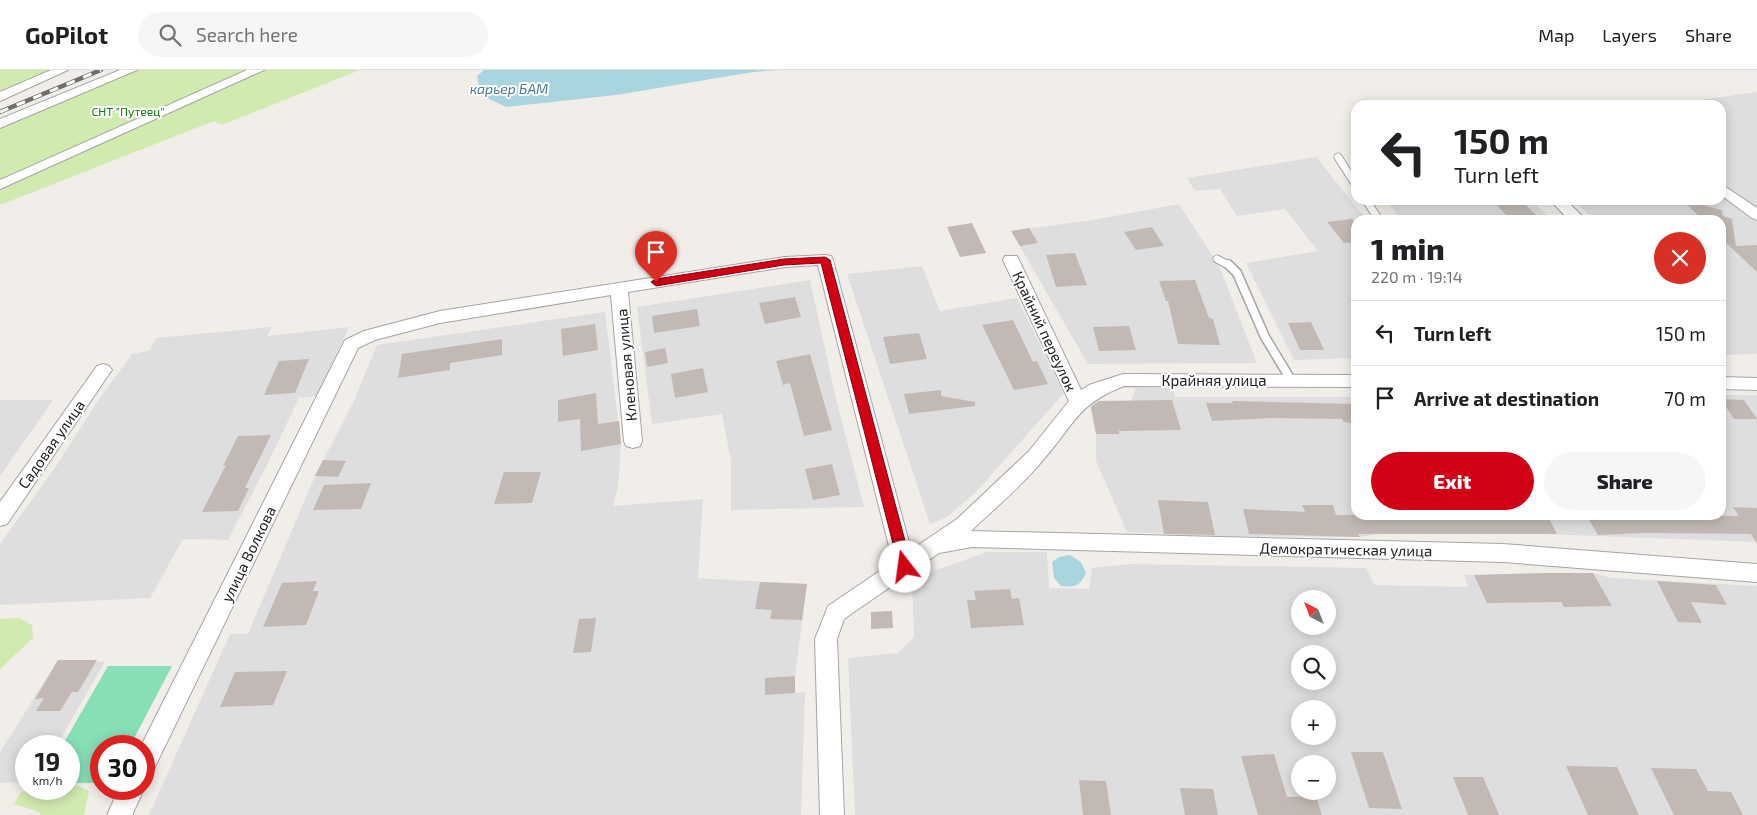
<!DOCTYPE html>
<html lang="en">
<head>
<meta charset="utf-8">
<style>
  :root { --surface:#fff; --page:#f6f6f6; --text:#202124; --muted:#757577; --line:#e0e0e0; --accent:#d00213 }
  body { margin:0; font-family:"Exo 2",sans-serif; background:var(--page); color:var(--text); height:100vh; display:flex; flex-direction:column; font-size:19px; white-space:nowrap }
  * { box-sizing:border-box; margin:0 }
  p { font-size:16px; color:var(--muted) }
  .icon { flex:none; width:28px; height:28px; fill:none; stroke:currentColor; stroke-width:2; stroke-linecap:round; stroke-linejoin:round }
  .map { position:relative; flex:1; overflow:hidden }
  .details { position:absolute; left:1351px; top:145px; width:375px; height:305px; display:flex; flex-direction:column; background:var(--surface); border-radius:15px; box-shadow:0 2px 12px #0003 }
  .details>* { flex:none }
  .guide { position:absolute; left:1351px; top:30px; width:375px; height:105px; border-radius:15px; box-shadow:0 2px 12px #0003; background:#fff; color:var(--text); overflow:hidden }
  .needle { width:32px; rotate:318deg }
  .buttons { position:absolute; left:1291px; top:520px; display:grid; gap:10px }
  .buttons a { display:grid; place-items:center; width:45px; height:45px; border-radius:50%; background:var(--surface); box-shadow:0 2px 12px #0003; font-size:25px }
  .speed { position:absolute; left:15px; top:665px; display:flex; gap:10px; font-size:25px; font-weight:700; text-align:center }
  .speed>* { display:grid; place-content:center; width:65px; height:65px; border-radius:50%; background:var(--surface); box-shadow:0 2px 12px #0003; line-height:1 }
  .speed small { font-size:12px; font-weight:400 }
  .speed .limit { border:8px solid #d22; background:#fff; color:#111 }
  .pin { position:absolute; display:grid; place-items:center; width:42px; height:42px; color:#fff; margin:-51px -21px; border-radius:50% 50% 50% 0; rotate:-45deg; box-shadow:0 0 5px #0007 }
  .pin .icon { rotate:45deg }
  .me { position:absolute; width:55px; margin:-28px; rotate:345deg; stroke-linejoin:round; filter:drop-shadow(0 0 4px #0008) }
  .turn { display:flex; align-items:center; gap:18px; height:105px; padding:0 20px; font-size:22px }
  .turn .icon { width:65px; height:65px; stroke-width:2.5 }
  .turn b { display:block; font-size:35px; line-height:42px }
  .round { display:grid; place-items:center; flex:none; width:52px; height:52px; border-radius:26px; background:var(--page) }
  .overview { display:flex; align-items:center; justify-content:space-between; height:85px; padding:0 20px }
  h1 { font-size:30px; font-weight:800; line-height:38px }
  .button { display:flex; gap:10px; margin-top:auto; padding:10px 20px }
  .button a { flex:1; height:58px; border-radius:30px; background:var(--accent); color:#fff; font-size:20px; font-weight:800; line-height:58px; text-align:center }
  .button a+a { background:var(--page); color:var(--text) }
  ul { padding:0; list-style:none }
  li { display:flex; align-items:center; gap:15px; height:65px; padding:0 20px; border-top:1px solid var(--line) }
  li div { flex:1 }
  li b { display:block; font-size:19px }
  li em { font-style:normal }
  header { display:flex; align-items:center; gap:30px; box-sizing:border-box; height:70px; padding:0 25px; background:var(--surface); border-bottom:1px solid var(--line) }
  header strong { font-size:24px }
  nav { display:flex; gap:28px; margin-inline-start:auto; font-size:18px }
  .search { width:350px; height:45px; background:var(--page); display:flex; align-items:center; gap:12px; box-sizing:border-box; padding:0 18px; border-radius:28px; color:var(--muted); font-size:19px }
  .map>svg:first-child { display:block }
  .residential { fill:#dfdede; fill-rule:evenodd }
  .grass { fill:#d1eaaf }
  .pitch { fill:#87dfb6 }
  .water { fill:#a9d6de }
  .building { fill:#c2b9b4 }
  .lines { fill:none; stroke-linecap:round; stroke-linejoin:round }
  .service-far1-casing { stroke:#a5a5a5; stroke-width:9 }
  .service-casing { stroke:#a5a5a5; stroke-width:11 }
  .minor-casing { stroke:#a5a5a5; stroke-width:2 }
  .service-far1 { stroke:#fff; stroke-width:7 }
  .service { stroke:#fff; stroke-width:8 }
  .minor { fill:#fff; fill-rule:evenodd }
  .rail-casing { stroke:#6f6f6f; stroke-width:4.5 }
  .rail { stroke:#fff; stroke-width:3; stroke-dasharray:9; stroke-linecap:butt }
  .route { fill:#d00213; stroke:#87010c }
  .labels { text-anchor:middle; dominant-baseline:central; stroke-width:4; stroke-linejoin:round; paint-order:stroke }
  .far-park-label { font-size:12px; fill:#0d810d; stroke:#fff }
  .far-water-label { font-size:14px; font-style:italic; fill:#477ba1; stroke:#fff }
  .street-label { font-size:15px; fill:#212121; stroke:#fff }
</style>
</head>
<body>
<header>
<strong>GoPilot</strong>
<div class="search"><svg class="icon" aria-label="search" viewBox="0 0 24 24"><circle cx="10" cy="10" r="6"/><path d="M15 15l6 6"/></svg>Search here</div>
<nav><a>Map</a><a>Layers</a><a>Share</a></nav>
</header>
<div class="map">
<svg width="1757" height="745" viewBox="0 0 1757 745">
  <rect width="100%" height="100%" fill="#f1ede8"/>
  <g class="residential">
    <path d="M1757,22v262l-36,1v-135h-126l-22,-20h148v-95h-57z"/>
    <path d="M1316,87l51,63h-11v138l-62,2 -48,-97 72,-12 -33,-42 -48,7 -17,-27 -25,2 -8,-13z"/>
    <path d="M1385,130h146l21,20h-150z"/>
    <path d="M1179,134l40,62 38,97 -169,1 -77,-133 82,-11z"/>
    <path d="M922,196l18,45 77,-13 47,95 -88,99 -29,25 -17,7 -83,-250z"/>
    <path d="M810,210l25,115 29,112 -133,3v-49l-9,-47 -70,10 -15,-117z"/>
    <path d="M605,242l16,132 -3,43 -5,19 90,-7 -5,79 109,6 -12,92v17l10,-1 -4,123h-652l81,-181h18l67,-158 38,-73 24,-58z"/>
    <path d="M272,257l-5,9 82,-9 -32,69 -18,2 -31,65 -40,77 -45,-1 -33,59 -150,7v-61l57,-79 38,-60 37,-51 17,-3 7,-13z"/>
    <path d="M1136,318h37l2,9h181v118h365v-120h36v147l-239,-9 -139,1 -19,3 -145,-1 -88,-4 -31,-71v-27l-7,-33h42z"/>
    <path d="M0,330h53l-53,76z"/>
    <path d="M987,482h60l2,36 40,1 3,-21 39,-4 235,4 9,17 93,2 -4,-12 129,-2 18,5 146,8v229h-902l-7,-157 50,-5 16,-16 -2,-58zM1300,529h28v27h-28zM1300,584h28v27h-28zM1300,639h28v27h-28zM1300,694h28v27h-28z"/>
    <path d="M58,590l47,2 -49,84h-30v36l-26,1v-31z"/>
  </g>
  <g class="grass">
    <path d="M0,0h54l-54,23z"/>
    <path d="M121,0h239l-138,55 -8,-4 -214,84v-86z"/>
    <path d="M19,548l13,7 1,13 -33,31v-50z"/>
    <path d="M75,714l14,7 -5,24h-43l-2,-3 -25,-8 7,-12 17,-3h31v-4z"/>
  </g>
  <path class="pitch" d="M108,596h64l-42,80h-29v37h-32v-37h-7z"/>
  <g class="water">
    <path d="M484,0h297l-28,2 -137,23 -110,12 -25,-12 -4,-19z"/>
    <path d="M1070,485l11,7 5,11c-6,14 -11,14 -25,13l-7,-8 -2,-16 7,-5z"/>
  </g>
  <g class="building">
    <path d="M1492,130h29l15,15 -27,3z"/>
    <path d="M1682,130l40,10 1,6 9,3 4,27 21,-1v27l-36,-34v-18h-18z"/>
    <path d="M1352,149l4,5v18l-12,1 -17,-21z"/>
    <path d="M972,153l14,30 -26,4 -13,-30z"/>
    <path d="M1152,157l12,19 -28,4 -12,-18z"/>
    <path d="M1029,158l9,15 -18,3 -9,-15z"/>
    <path d="M1075,183l12,32 -31,2 -10,-32z"/>
    <path d="M1195,210l14,38 4,1 7,26 -42,-1 -10,-43h-2l-7,-20z"/>
    <path d="M795,227l6,20 -36,7 -6,-21z"/>
    <path d="M697,239l3,17 -46,7 -2,-17z"/>
    <path d="M1013,250l20,42 4,-1 11,23 -34,6 -32,-65z"/>
    <path d="M1311,252l13,28h-24l-12,-27z"/>
    <path d="M595,254l3,26 -35,6 -2,-27z"/>
    <path d="M1129,256l7,24 -37,1 -6,-24z"/>
    <path d="M919,263l8,26 -37,5 -7,-27z"/>
    <path d="M502,269v16l-52,8v7l-52,8 4,-24z"/>
    <path d="M665,278l3,15 -21,4 -2,-15z"/>
    <path d="M810,284l22,76 -28,6 -14,-53 -7,2 -7,-24z"/>
    <path d="M309,289l-14,34 -31,2 15,-34z"/>
    <path d="M703,298l5,24 -33,6 -4,-24z"/>
    <path d="M941,320v6l34,6v4l-66,8 -5,-20z"/>
    <path d="M596,323l2,31 21,-3 2,23 -40,7 -1,-32 -22,3v-22z"/>
    <path d="M1721,329l23,1 13,19h-23z"/>
    <path d="M1172,330l9,30 -62,1v3h-23l-5,-27 8,-6z"/>
    <path d="M1232,331l124,3v19l-13,-1 -1,-3 -70,-1 -60,3 -6,-18h27z"/>
    <path d="M271,365l-26,53h4l-11,23 -36,1 24,-47 -3,1 15,-30z"/>
    <path d="M323,390l23,1 -8,16 -23,-1z"/>
    <path d="M832,394l8,31 -27,5 -8,-31z"/>
    <path d="M504,402h37l-9,31 -38,1z"/>
    <path d="M371,413l-10,26 -48,1 11,-25z"/>
    <path d="M1158,430l50,2 7,33 -51,-1z"/>
    <path d="M1302,435h31l3,10h211l10,19h-199l2,3 -111,-3 -6,-25 62,3z"/>
    <path d="M1733,437l24,1v36l-6,-10 -107,-1 -46,2 -12,-20 153,1z"/>
    <path d="M1546,503h47l19,33 -48,1 -3,-5 -74,1 -13,-28z"/>
    <path d="M317,511l-4,10h6l-13,34 -43,2 19,-44z"/>
    <path d="M1657,511l59,4 11,20 -36,-3 11,21 -24,-1z"/>
    <path d="M760,512l47,2 -5,36 -32,-1 2,-9 -17,-1z"/>
    <path d="M1010,519l2,10 7,-1 5,27 -53,3 -4,-28h9l-2,-9z"/>
    <path d="M892,541l1,17 -22,1v-17z"/>
    <path d="M596,548l-5,34 -18,1 6,-34z"/>
    <path d="M58,590h39l-19,32h-6l-12,19h-24l8,-13 -9,1z"/>
    <path d="M287,601l-14,34 -53,2 15,-35z"/>
    <path d="M795,606v17l-30,2v-17z"/>
    <path d="M1351,682h32l19,57 -33,-1z"/>
    <path d="M1274,684l13,43 29,-1 6,19h-64l-17,-59z"/>
    <path d="M1566,696l51,1 22,48h-51z"/>
    <path d="M1651,698l45,1 12,22 23,1 12,23h-69z"/>
    <path d="M1453,707h30l16,38h-31z"/>
    <path d="M1079,710l27,1 5,34h-28z"/>
    <path d="M1180,718l33,1 5,26h-33z"/>
  </g>
  <g class="lines">
    <g class="service-far1-casing">
      <g id="service-far1">
        <path d="M1338,87l18,28"/>
        <path d="M1366,130l13,20"/>
        <path d="M1217,189l13,7"/>
      </g>
    </g>
    <g class="service-casing">
      <path id="service" d="M1228,194l9,9 28,64 26,43"/>
    </g>
    <g class="minor-casing">
      <g id="minor">
        <path d="M51,0h17l-68,31v-9z"/>
        <path d="M120,0h17l-137,58v-9z"/>
        <path d="M247,0h17l-264,119v-9z"/>
        <path d="M1721,114l36,24v12l-5,-2 -31,-23z"/>
        <path d="M1550,130h16l20,20h-17z"/>
        <path d="M825,185l6,1 2,4 78,290 46,-31 72,-68 40,-50 -66,-141 2,-4h12l2,4 62,130 8,-5 34,-11 233,1v12l-232,-1c-47,18 -50,39 -81,74 -21,26 -48,48 -72,71l532,13 254,20v18l-254,-20 -531,-15 -33,6 -95,66 -7,20 7,176h-24l-5,-176 13,-33 65,-44 -75,-297 -33,2 -157,25 14,149 -2,5 -7,2 -7,-2 -2,-5 -13,-146 -171,28 -65,17 -17,8 -206,425 -8,4v-31h-3l204,-406 19,-9 76,-20 345,-54z"/>
        <path d="M103,294l6,2 3,4 -3,4 -102,150 -7,2v-24l97,-136z"/>
        <path d="M1721,307l36,1v12l-36,-1z"/>
        <path d="M144,718v1l-12,26h-25l12,-26z"/>
      </g>
    </g>
    <use href="#service-far1" class="service-far1"/>
    <use href="#service" class="service"/>
    <use href="#minor" class="minor"/>
    <g class="rail-casing">
      <path id="rail" d="M0,42l101,-42"/>
    </g>
    <use href="#rail" class="rail"/>
  </g>
  <path class="route" d="M825,187l5,3 82,307 -7,5 -6,-5 -78,-304 -37,2 -128,21 -5,-4 5,-3 128,-20z"/>
  <g class="labels">
    <g class="far-park-label">
      <text x="128" y="41">СНТ "Путеец"</text>
    </g>
    <g class="far-water-label">
      <text x="509" y="18">карьер БАМ</text>
    </g>
    <g class="street-label">
      <text transform="translate(1045 261) rotate(65)">Крайний переулок</text>
      <text transform="translate(626 295) rotate(-95)">Кленовая улица</text>
      <text x="1214" y="310">Крайняя улица</text>
      <text transform="translate(51 374) rotate(-55)">Садовая улица</text>
      <text transform="translate(1346 479) rotate(1)">Демократическая улица</text>
      <text transform="translate(248 484) rotate(-64)">улица Волкова</text>
    </g>
  </g>
</svg>
<div class="buttons">
<a><svg class="needle" viewBox="-14 -14 28 28"><path d="M0-13l5 13h-10z" fill="#e53935"/><path d="M0 13l5-13h-10z" fill="#757577"/></svg></a>
<a><svg class="icon" aria-label="search" viewBox="0 0 24 24"><circle cx="10" cy="10" r="6"/><path d="M15 15l6 6"/></svg></a>
<a>+</a>
<a>−</a>
</div>
<div class="speed"><div>19<small>km/h</small></div><div class="limit">30</div></div>
<div class="pin" style="left:656px;top:212px;background:#d93025"><svg class="icon" aria-label="arrive" viewBox="0 0 24 24"><path d="M6 21V4h12l-3 4 3 4H6"/></svg></div>
<svg class="me" style="left:905px;top:497px" viewBox="-20 -20 40 40"><circle r="19" fill="#fff"/><path d="M0-13L10 11 0 6-10 11z" fill="#d00213"/></svg>
<div class="guide">
<div class="turn"><svg class="icon" aria-label="left" viewBox="0 0 24 24"><path d="M17 20v-9H6M10 6l-5 5 5 5"/></svg><div><b>150 m</b>Turn left</div></div>
</div>
<section class="details">
<div class="overview"><div><h1>1 min</h1><p>220 m · 19:14</p></div><a class="round" style="background:#d93025;color:#fff"><svg class="icon" aria-label="close" viewBox="0 0 24 24"><path d="M6 6l12 12M18 6L6 18"/></svg></a></div>
<ul>
<li><svg class="icon" aria-label="left" viewBox="0 0 24 24"><path d="M17 20v-9H6M10 6l-5 5 5 5"/></svg><div><b>Turn left</b></div><em>150 m</em></li>
<li><svg class="icon" aria-label="arrive" viewBox="0 0 24 24"><path d="M6 21V4h12l-3 4 3 4H6"/></svg><div><b>Arrive at destination</b></div><em>70 m</em></li>
</ul>
<div class="button"><a>Exit</a><a>Share</a></div>
</section>
</div>
</body>
</html>
